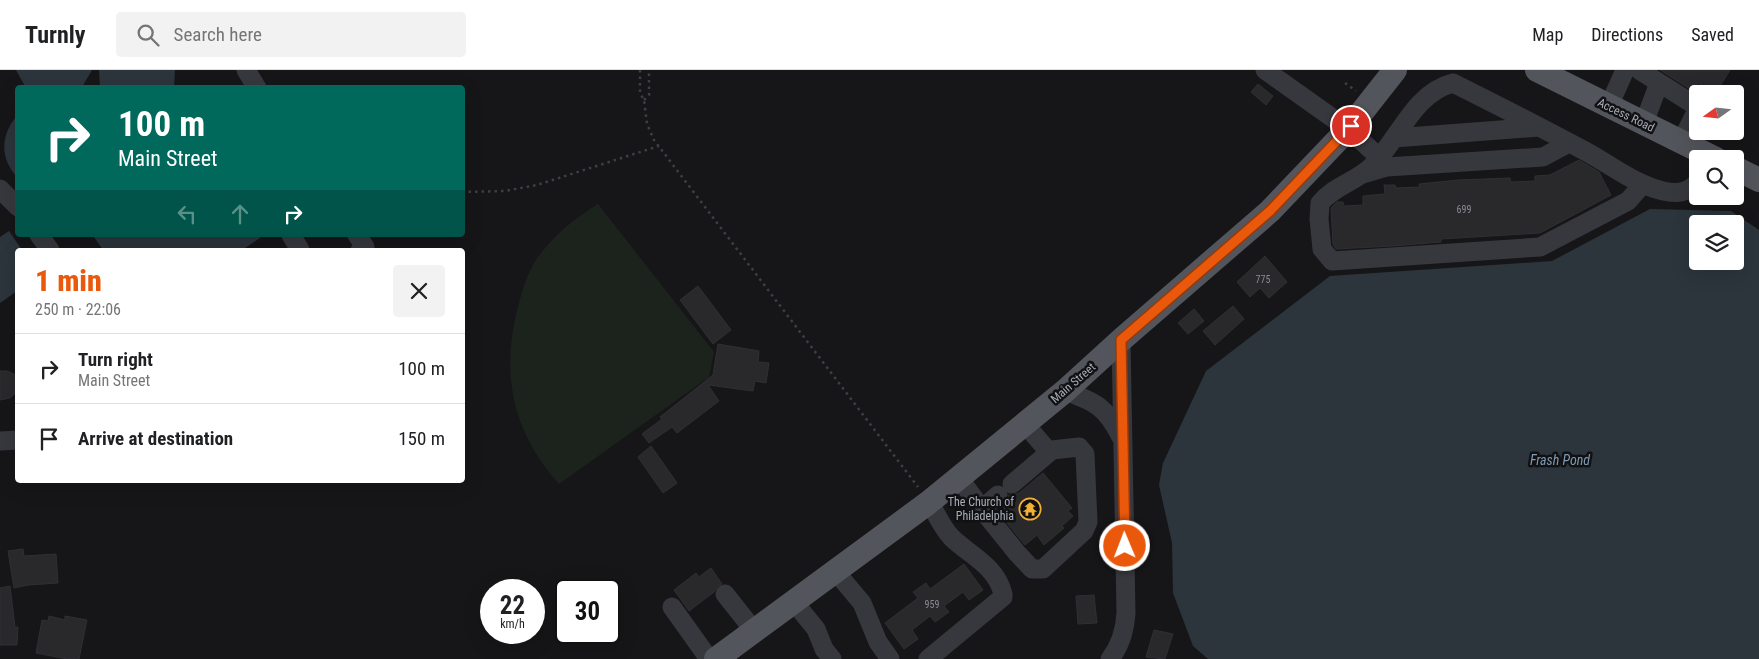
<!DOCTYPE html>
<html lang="en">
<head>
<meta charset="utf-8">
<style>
  :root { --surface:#fff; --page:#f2f2f2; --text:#202124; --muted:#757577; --line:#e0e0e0; --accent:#ea580c }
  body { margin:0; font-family:"Roboto Condensed",sans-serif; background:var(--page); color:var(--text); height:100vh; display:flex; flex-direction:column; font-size:19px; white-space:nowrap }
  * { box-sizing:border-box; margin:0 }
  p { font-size:16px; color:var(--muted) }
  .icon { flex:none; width:28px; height:28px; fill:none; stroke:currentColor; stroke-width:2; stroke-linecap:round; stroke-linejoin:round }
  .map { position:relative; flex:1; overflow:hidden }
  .details { position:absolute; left:15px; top:178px; width:450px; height:235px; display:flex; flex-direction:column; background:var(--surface); border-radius:5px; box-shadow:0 5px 20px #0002 }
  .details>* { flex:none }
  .hud { position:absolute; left:15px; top:15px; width:450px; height:152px; border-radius:5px; box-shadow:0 5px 20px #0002; background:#00695c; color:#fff; overflow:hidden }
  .needle { width:32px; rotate:255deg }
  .controls { position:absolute; left:1689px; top:15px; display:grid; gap:10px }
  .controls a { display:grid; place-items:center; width:55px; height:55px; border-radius:5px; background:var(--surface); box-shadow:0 5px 20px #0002; font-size:25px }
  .speed { position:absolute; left:480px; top:509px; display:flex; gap:10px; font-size:25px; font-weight:700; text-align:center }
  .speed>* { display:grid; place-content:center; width:65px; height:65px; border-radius:50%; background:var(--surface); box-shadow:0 5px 20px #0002; line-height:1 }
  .speed small { font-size:12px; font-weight:400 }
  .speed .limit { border:2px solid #111; border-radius:8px; background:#fff; color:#111 }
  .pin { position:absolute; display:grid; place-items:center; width:42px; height:42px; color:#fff; margin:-21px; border:2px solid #fff; border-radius:50%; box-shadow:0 1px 5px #0007 }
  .me { position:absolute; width:55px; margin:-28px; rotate:359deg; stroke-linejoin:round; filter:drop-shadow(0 0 4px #0008) }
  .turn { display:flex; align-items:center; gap:18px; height:105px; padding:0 20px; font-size:22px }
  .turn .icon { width:65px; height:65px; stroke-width:2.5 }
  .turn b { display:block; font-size:35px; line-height:42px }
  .lanes { display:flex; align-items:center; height:48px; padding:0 20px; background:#0003; justify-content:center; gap:25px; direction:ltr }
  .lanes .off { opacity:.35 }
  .round { display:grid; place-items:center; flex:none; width:52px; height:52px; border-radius:5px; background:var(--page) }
  .summary { display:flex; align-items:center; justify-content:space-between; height:85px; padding:0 20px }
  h1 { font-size:30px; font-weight:800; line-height:38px; color:var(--accent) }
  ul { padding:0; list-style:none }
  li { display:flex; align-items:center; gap:15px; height:70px; padding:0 20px; border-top:1px solid var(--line) }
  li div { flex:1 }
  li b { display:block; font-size:19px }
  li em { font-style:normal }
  header { display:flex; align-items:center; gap:30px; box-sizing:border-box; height:70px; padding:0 25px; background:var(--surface); border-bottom:1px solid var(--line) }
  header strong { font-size:24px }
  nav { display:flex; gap:28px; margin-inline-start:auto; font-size:18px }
  .search { width:350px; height:45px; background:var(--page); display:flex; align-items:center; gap:12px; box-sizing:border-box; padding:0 18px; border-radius:5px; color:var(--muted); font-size:19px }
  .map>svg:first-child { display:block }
  .green { fill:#1c231d }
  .water { fill:#2c353c; fill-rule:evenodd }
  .building { fill:#29292c; stroke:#303034 }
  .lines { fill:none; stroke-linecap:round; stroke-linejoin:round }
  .path { stroke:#3d3f44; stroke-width:2.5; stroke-dasharray:2.5 4; stroke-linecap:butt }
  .minor { stroke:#37383d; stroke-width:19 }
  .major { stroke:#53555c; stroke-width:24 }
  .route-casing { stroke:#983908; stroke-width:12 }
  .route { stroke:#ea580c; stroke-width:9 }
  .labels { text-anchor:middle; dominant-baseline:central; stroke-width:5; stroke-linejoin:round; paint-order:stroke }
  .number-label { font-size:10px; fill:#888b94 }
  .street-label { font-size:12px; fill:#a8adb8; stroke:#111113 }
  .poi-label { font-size:12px; fill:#a8adb8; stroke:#111113; text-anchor:end }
  .water-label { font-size:14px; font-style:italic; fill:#7f9bb3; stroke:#111113 }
</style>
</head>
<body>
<header>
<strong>Turnly</strong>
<div class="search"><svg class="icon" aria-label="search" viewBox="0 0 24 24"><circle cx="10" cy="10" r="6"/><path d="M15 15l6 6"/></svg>Search here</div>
<nav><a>Map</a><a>Directions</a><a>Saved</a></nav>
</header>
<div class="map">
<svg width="1759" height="589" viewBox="0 0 1759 589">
  <rect width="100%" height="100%" fill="#161618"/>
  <path class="green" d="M598,134l116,148 -5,25 -150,107c-46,-51 -58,-108 -42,-174 5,-19 10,-37 21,-53 16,-22 37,-39 60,-53z"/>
  <g class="water">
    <path d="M16,0h76l-10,17 -56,1z"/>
    <path d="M99,0h76l-1,17h-74z"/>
    <path d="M17,46v61c-17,-18 -17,-42 0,-61z"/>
    <path d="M1650,139l81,2 28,19v429h-551l-15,-13 -20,-53 -1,-50 -13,-58 4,-22 43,-92 124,-95 222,-15zM1698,154h37v37h-37z"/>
    <path d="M9,161l13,19h-4l-1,41 -17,12v-66z"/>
    <path d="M98,165h160l2,3 -18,12h-139l-9,-13z"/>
  </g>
  <g class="building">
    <path d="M1660,0h70l-15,24 -17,-11 -5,8z"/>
    <path d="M1258,14l15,12 -7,9 -15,-13z"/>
    <path d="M1579,90l20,12 12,23 -71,38 -99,6v3l-48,4 -57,3 -3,-5 -2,-36 6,-6h6l1,4 19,-1v-9l22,-2 -1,-9h11l1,3 24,-1 -1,-3 39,-4 52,-2 1,4 24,-1v-5l15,-1z"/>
    <path d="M1265,186l22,26 -18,16 -9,-10 -10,9 -13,-15z"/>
    <path d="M698,216l33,44 -18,14 -33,-44z"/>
    <path d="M1233,236l11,13 -29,26 -12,-14z"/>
    <path d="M1194,239l10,12 -16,13 -10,-11z"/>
    <path d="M718,274l41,7 -1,11 11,1 -3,20 -11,-2 -2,10 -45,-6 11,16 -42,32 -5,-6 -23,16 -7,-9 20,-15 -2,-2 53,-42z"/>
    <path d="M0,301h7l11,5 -2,16 -6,6 -10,2z"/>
    <path d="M651,376l26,37 -14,10 -25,-36z"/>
    <path d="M1043,403l29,35 -4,3 5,5 -11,10 2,2 -20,17 -7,-10 -12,10 -28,-34 9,-8 3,-8 10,-2z"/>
    <path d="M23,479l1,7 32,-2 2,29 -30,2 -14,3 -6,-37z"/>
    <path d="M964,494l19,26 -14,10 -6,-8 -19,14 5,6 -14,10 -5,-6 -18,14 6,9 -14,10 -19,-26 33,-25 -5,-6 13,-9 4,6z"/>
    <path d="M711,498l11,16 -4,2 -4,6 -25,19 -15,-21 22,-17 3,4z"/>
    <path d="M10,516l5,41h3l-1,18h-17v-57z"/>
    <path d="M1094,525l3,28 -19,1 -2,-28z"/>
    <path d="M49,546l16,4v-4l22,4 -8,39h-12l-31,-6 6,-33 6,1z"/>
    <path d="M1154,560l19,4 -8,25 -19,-2z"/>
  </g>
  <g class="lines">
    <g class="path">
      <path d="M640,0v23l4,7 3,24 7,16 264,347"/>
      <path d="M1345,13l11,8"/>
      <path d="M644,30l5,-5v-25"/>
      <path d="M462,122l43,-1 32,-6 122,-39"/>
    </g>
    <g class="minor">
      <path d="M246,0l11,18"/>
      <path d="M1265,0l83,59 31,28"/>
      <path d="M1639,0l57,36 -1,8 -14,28"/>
      <path d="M1609,36l16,-36"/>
      <path d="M1644,53l15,-40"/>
      <path d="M1394,68l145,-11"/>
      <path d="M1363,104l24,-7 156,-10 26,-14"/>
      <path d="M1643,114l-15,17 -88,46 -208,14 -10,-12 -3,-30 1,-16c15,-18 38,-22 53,-38 27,-28 41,-72 80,-82 44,22 89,45 132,68 26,14 49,33 78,40 14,3 25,2 35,-9"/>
      <path d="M0,119l18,18"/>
      <path d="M39,165l11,15"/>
      <path d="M291,165l9,15"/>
      <path d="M357,165l8,12 -5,3"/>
      <path d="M1065,321c31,11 41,16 56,46"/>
      <path d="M1025,354l24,28"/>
      <path d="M0,371l18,-1"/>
      <path d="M959,408l25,34 33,41 15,16h11l41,-38 4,-9 -3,-68 -6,-7 -27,3 -40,34"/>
      <path d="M982,439l16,-14"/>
      <path d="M836,502l26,31 16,39 12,17"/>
      <path d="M725,524l30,38"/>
      <path d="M794,532l22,27 8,20 8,10"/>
      <path d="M672,537l37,52"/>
      <path d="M928,589l75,-62v-3c-7,-28 -32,-38 -51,-56 -10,-10 -16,-24 -22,-36"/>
      <path d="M1110,589c11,-14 15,-28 16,-46l-5,-273"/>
    </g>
    <g class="major">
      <path d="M1537,0l179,89"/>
      <path d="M1735,98l24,12"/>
      <path d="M716,589l212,-156 137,-112 56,-51 149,-129 81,-85 44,-56"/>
    </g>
  </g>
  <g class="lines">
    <g class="route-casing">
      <path id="route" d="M1125,476l-4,-206 149,-129 81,-85"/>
    </g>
    <use href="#route" class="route"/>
  </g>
  <defs>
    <g id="temple-ring" transform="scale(1.125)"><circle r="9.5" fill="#111113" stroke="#f2b134" stroke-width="1.5"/><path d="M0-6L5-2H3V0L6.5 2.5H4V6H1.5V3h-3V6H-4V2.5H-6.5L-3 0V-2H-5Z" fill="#f2b134"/></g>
  </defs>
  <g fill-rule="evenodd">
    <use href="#temple-ring" x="1030" y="439"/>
  </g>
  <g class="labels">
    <g class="number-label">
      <text x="1464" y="139">699</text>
      <text x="1263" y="209">775</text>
      <text x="932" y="534">959</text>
    </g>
    <g class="street-label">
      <text transform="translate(1626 45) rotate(26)">Access Road</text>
      <text transform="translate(1073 313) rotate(-41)">Main Street</text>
    </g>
    <g class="poi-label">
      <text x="1014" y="432">The Church of<tspan x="1014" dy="14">Philadelphia</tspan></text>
    </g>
    <g class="water-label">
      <text x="1560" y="390">Frash Pond</text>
    </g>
  </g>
</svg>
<div class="controls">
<a><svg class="needle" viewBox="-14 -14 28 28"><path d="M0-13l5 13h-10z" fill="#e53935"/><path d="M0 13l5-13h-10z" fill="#757577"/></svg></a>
<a><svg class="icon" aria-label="search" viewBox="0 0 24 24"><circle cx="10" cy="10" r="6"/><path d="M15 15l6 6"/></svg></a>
<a><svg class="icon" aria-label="layers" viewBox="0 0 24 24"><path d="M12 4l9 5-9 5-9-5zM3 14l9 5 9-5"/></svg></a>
</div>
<div class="speed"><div>22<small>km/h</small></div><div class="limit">30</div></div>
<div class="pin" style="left:1351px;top:56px;background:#d93025"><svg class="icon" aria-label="arrive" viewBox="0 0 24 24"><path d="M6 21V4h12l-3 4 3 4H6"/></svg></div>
<svg class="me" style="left:1125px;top:476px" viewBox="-20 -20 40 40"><circle r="17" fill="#ea580c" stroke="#fff" stroke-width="3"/><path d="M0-11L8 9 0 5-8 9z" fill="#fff"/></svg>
<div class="hud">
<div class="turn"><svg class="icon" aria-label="right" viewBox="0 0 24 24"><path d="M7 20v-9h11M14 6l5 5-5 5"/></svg><div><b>100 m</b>Main Street</div></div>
<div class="lanes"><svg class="icon off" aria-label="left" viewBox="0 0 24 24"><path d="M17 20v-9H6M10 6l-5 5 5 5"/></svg><svg class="icon off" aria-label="ahead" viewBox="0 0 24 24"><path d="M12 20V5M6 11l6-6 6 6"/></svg><svg class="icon" aria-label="right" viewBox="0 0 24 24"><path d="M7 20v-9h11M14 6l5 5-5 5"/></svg></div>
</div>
<section class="details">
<div class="summary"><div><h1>1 min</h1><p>250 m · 22:06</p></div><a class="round"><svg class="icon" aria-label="close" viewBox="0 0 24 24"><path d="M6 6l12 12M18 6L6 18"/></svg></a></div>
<ul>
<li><svg class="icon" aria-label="right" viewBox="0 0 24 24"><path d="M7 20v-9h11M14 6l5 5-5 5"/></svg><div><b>Turn right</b><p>Main Street</p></div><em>100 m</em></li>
<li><svg class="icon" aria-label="arrive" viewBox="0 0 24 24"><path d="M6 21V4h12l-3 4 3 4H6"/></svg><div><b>Arrive at destination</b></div><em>150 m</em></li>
</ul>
</section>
</div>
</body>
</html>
